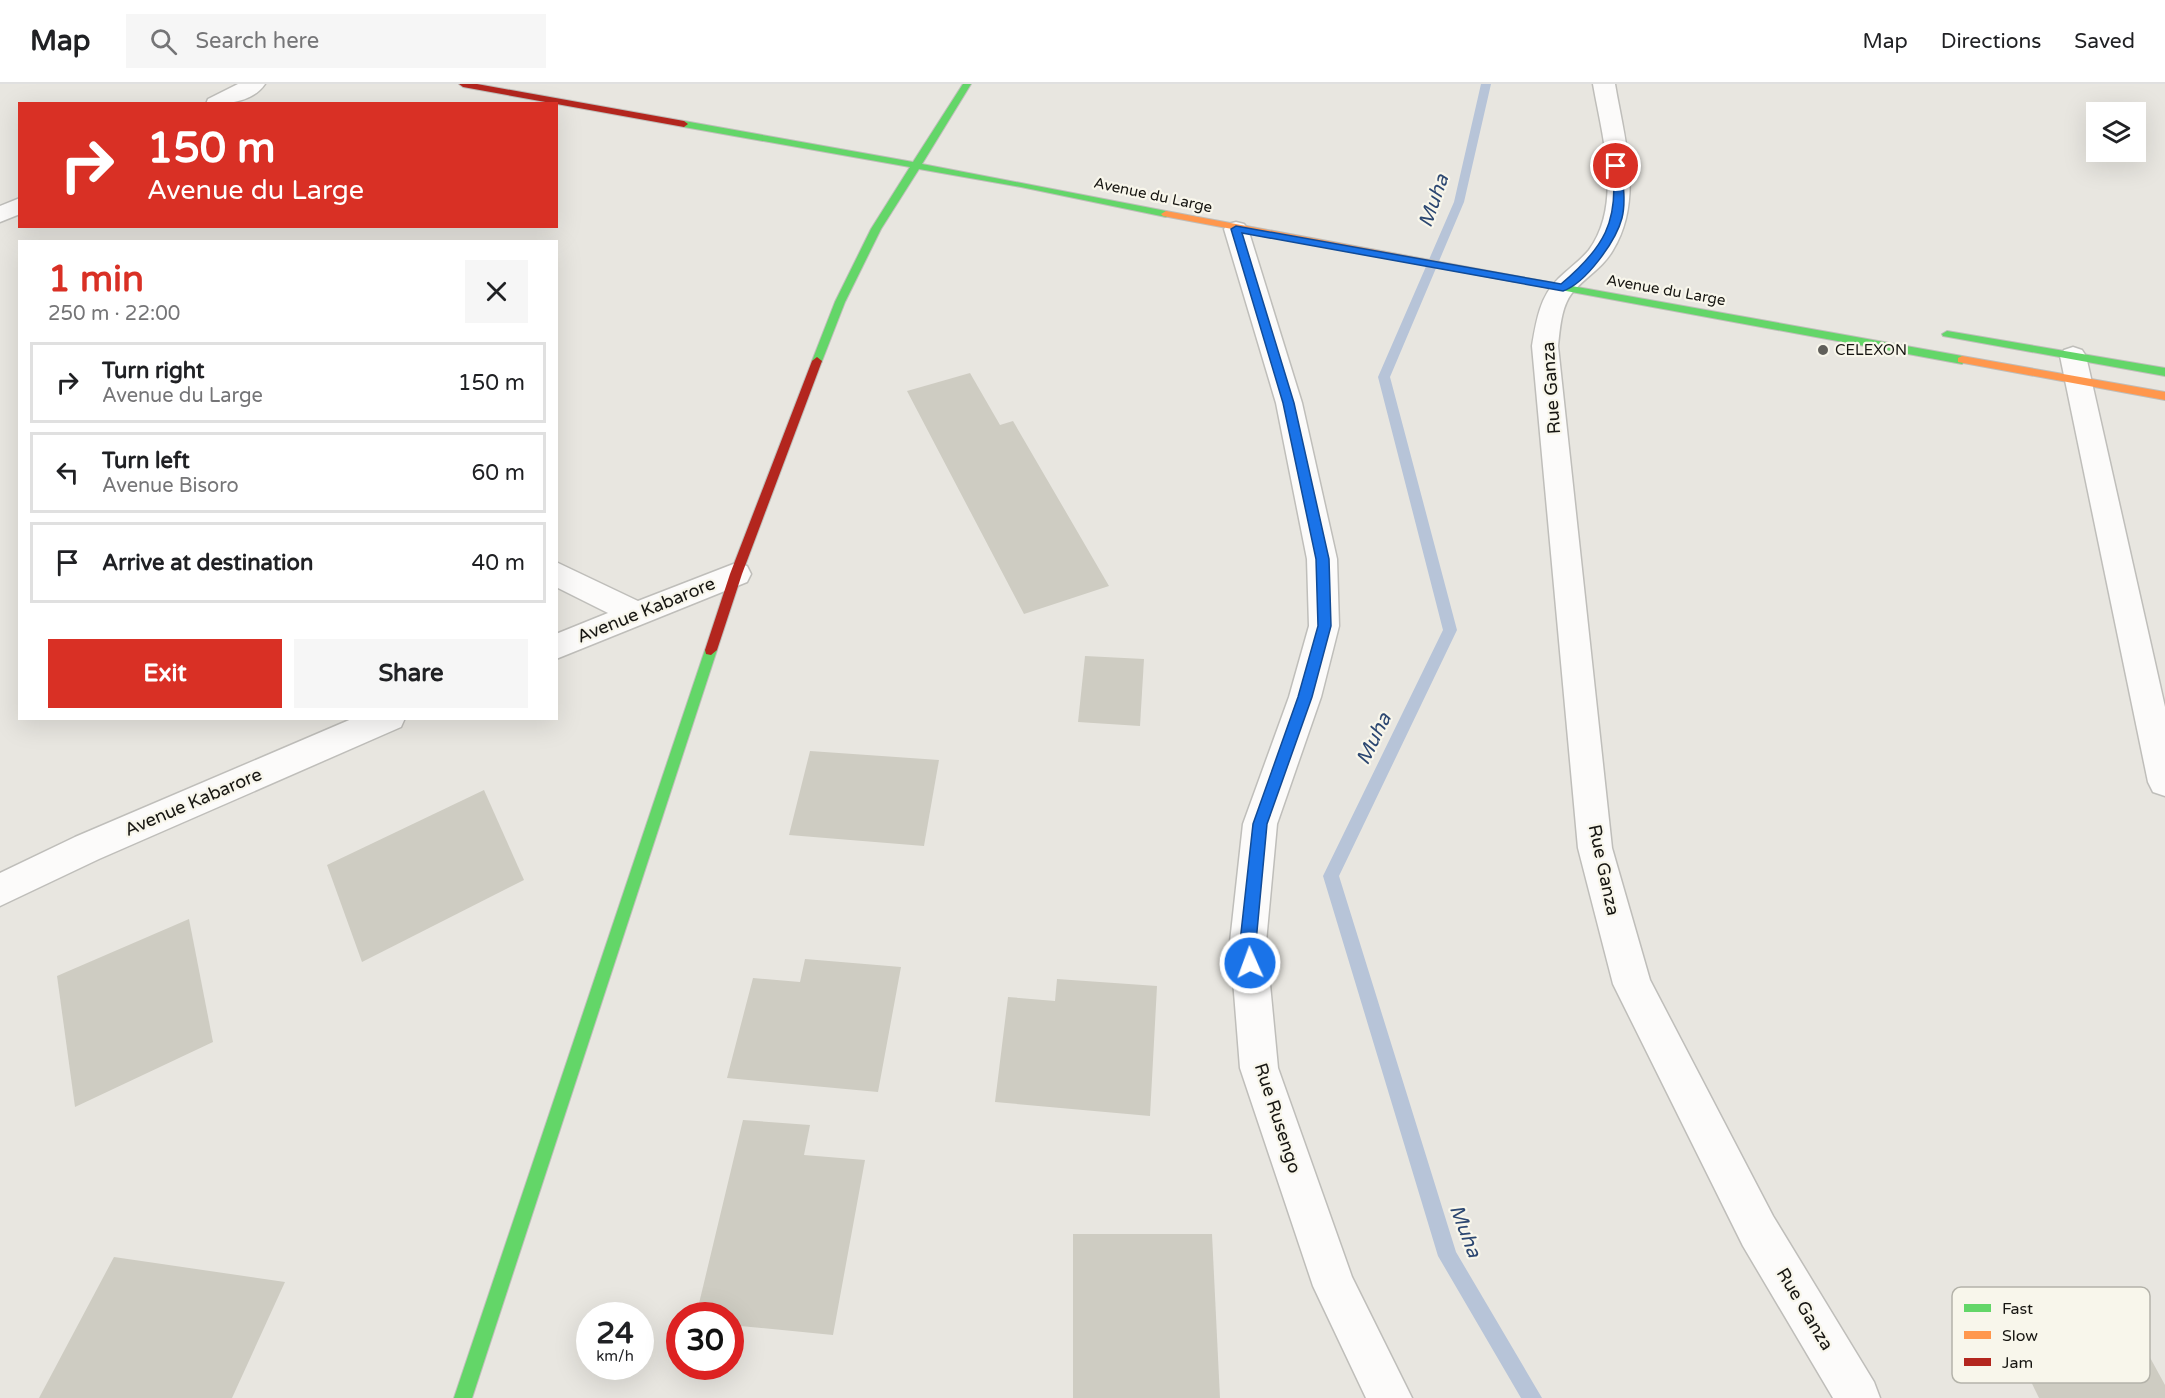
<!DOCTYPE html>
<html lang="en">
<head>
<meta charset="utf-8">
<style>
  :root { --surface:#fff; --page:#f6f6f6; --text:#202124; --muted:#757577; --line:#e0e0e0; --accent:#d93025 }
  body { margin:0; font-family:"Varela Round",sans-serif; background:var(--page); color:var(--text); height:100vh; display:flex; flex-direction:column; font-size:22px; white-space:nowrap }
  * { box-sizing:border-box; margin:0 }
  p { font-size:20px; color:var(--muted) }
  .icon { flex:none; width:33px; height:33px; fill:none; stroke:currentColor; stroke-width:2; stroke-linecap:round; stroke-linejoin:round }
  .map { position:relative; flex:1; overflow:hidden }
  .sheet { position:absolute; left:18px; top:156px; width:540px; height:480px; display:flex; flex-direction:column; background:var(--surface); border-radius:0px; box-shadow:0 6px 24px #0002 }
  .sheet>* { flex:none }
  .guide { position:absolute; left:18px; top:18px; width:540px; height:126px; border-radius:0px; box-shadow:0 6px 24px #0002; background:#d93025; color:#fff; overflow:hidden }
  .tools { position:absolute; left:2086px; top:18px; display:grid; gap:12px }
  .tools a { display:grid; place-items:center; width:60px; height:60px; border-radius:0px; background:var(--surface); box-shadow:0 6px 24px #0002; font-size:30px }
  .speed { position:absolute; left:576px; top:1218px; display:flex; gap:12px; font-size:30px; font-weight:700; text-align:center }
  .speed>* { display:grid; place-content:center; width:78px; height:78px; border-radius:50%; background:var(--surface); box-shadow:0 6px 24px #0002; line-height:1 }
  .speed small { font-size:15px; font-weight:400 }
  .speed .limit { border:9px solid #d22; background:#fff; color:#111 }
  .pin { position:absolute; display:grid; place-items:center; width:51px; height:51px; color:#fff; margin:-26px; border:3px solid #fff; border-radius:50%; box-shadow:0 2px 6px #0007 }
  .me { position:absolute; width:66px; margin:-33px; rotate:358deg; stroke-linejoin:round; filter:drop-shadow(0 0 4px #0008) }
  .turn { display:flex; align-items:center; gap:21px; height:126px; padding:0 30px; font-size:27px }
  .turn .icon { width:78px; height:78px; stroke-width:2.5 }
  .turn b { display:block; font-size:42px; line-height:51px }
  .round { display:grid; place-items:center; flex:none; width:63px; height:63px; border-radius:0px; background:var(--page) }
  .summary { display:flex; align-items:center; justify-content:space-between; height:102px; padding:0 30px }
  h1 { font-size:36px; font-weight:700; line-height:45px; color:var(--accent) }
  .primary-button { display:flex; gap:12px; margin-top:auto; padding:12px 30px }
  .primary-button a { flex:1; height:69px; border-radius:0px; background:var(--accent); color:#fff; font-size:24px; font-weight:700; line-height:69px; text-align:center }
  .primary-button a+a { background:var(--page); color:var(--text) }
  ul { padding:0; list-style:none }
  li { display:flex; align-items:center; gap:18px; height:81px; margin:0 12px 9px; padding:0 18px; border:3px solid var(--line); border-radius:0px }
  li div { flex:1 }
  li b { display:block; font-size:22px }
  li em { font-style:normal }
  header { display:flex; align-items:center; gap:36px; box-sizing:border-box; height:84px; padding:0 30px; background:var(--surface); border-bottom:2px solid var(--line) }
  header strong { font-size:28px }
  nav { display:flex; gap:33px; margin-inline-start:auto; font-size:21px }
  .search { width:420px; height:54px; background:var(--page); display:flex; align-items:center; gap:15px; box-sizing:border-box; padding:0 21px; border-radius:0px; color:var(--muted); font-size:22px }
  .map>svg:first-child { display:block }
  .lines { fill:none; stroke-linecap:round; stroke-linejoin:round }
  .stream { fill:#b7c4d8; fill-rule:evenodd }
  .building { fill:#ceccc2 }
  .street-casing { stroke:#bfbeba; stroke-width:3 }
  .fast-casing { stroke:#bfbeba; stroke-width:2 }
  .slow-casing { stroke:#bfbeba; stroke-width:2 }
  .jam-casing { stroke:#bfbeba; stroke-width:2 }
  .street { fill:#fcfbfa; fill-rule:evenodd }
  .fast { fill:#63d668; fill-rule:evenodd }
  .slow { fill:#ff974d; fill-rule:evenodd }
  .jam { fill:#b3261e; fill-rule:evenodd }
  .route { fill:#1a73e8; stroke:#114b97; stroke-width:1.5 }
  .poi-dot { fill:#605f5a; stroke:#f8f6eb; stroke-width:2 }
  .labels { text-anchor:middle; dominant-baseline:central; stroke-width:4.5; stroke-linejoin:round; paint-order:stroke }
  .far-street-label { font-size:15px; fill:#171612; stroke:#f8f6eb }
  .far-poi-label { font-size:15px; fill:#171612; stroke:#f8f6eb; text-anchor:start }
  .street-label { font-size:18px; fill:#171612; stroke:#f8f6eb }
  .water-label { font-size:20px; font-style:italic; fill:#2c4771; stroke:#f8f6eb }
  .key { fill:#f8f6eb; stroke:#b4b3aa; stroke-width:1.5 }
  .key-label { font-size:16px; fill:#171612 }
</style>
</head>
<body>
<header>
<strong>Map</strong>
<div class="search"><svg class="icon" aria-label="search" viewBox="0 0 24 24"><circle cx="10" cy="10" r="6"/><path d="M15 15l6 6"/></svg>Search here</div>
<nav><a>Map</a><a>Directions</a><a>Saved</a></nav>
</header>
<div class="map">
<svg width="2165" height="1314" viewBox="0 0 2165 1314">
  <rect width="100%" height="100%" fill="#e8e6e0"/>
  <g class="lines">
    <path class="stream" d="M1481,0h10l-27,118 -74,175 67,253 -118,246 117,376 86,146h-21l-83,-142 -115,-380 120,-246 -65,-253 76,-175z"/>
  </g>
  <g class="building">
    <path d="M970,289l30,52 13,-4 96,165 -85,28 -117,-223z"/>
    <path d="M1085,572l59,3 -4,67 -62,-4z"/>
    <path d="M810,667l129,9 -15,86 -135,-11z"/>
    <path d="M484,706l40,90 -162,82 -35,-97z"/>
    <path d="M189,835l24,123 -138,65 -18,-131z"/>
    <path d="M805,875l96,8 -23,125 -151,-14 26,-100 47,4z"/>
    <path d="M1057,895l100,7 -7,130 -155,-14 13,-105 47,4z"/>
    <path d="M743,1036l67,5 -6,30 61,5 -32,175 -103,-10v-9h-34z"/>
    <path d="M1073,1150h139l8,164h-147z"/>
    <path d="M114,1173l171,25 -53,116h-193z"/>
    <path d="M2141,1257l24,44v13h-126l-20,-41z"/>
  </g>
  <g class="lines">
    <g class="street-casing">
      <g id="street">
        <path d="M238,0h27c-13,19 -39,20 -59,20l2,-5z"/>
        <path d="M1593,0h22c9,54 29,115 -2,166 -10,18 -28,27 -41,43 -11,14 -12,36 -14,53l54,502 38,132 123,236 101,166 6,16h-47l-90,-152 -130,-262 -35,-136 -46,-502c4,-24 8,-50 26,-67 10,-10 22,-18 31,-29 34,-47 13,-114 4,-166z"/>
        <path d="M20,114v16l-20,8v-16z"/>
        <path d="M1236,138l8,2 4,5 54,174 35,156 2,67 -18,71 -44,127 -11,118 12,126 74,209 60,121h-46l-53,-112 -73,-218 -10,-126 13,-118 46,-127 20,-71 -2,-67 -31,-156 -52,-174 4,-5z"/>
        <path d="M2073,263l9,3 4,6 79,351v89l-12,-4 -5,-10 -88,-426 4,-6z"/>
        <path d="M556,478l82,39 98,-38 11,3 4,8 -4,8 -191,77v-25l52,-21 -52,-26z"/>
        <path d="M354,634h51l-4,9 -302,132 -99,47v-33l75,-36z"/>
      </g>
    </g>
    <g class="fast-casing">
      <g id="fast">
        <path d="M963,0h8l-49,80 244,47 5,3 -5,3 -145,-30 -102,-18 -38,60 -36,73 -23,59 -1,2h-8l-1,-2 23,-59 36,-73 39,-62 -226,-40 -4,-3 4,-3 229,41z"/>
        <path d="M1516,192l446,80 5,4 -5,4 -450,-83 -1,-2z"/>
        <path d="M1947,247l218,37v8l-222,-40 -1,-2z"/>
        <path d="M711,561l6,5 -245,748h-18l251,-748z"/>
      </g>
    </g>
    <g class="slow-casing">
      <g id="slow">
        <path d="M1166,127l350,65 5,3 -5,3 -353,-66 -2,-2z"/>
        <path d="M1962,272l203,36v8l-207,-38v-4z"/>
      </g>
    </g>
    <g class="jam-casing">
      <g id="jam">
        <path d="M459,0h18l207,37 4,3 -4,3 -221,-40z"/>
        <path d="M817,273l5,4 -80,213 -25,76 -6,5 -5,-1 -1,-4 25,-76 82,-213z"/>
      </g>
    </g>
    <use href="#street" class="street"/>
    <use href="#fast" class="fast"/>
    <use href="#slow" class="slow"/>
    <use href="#jam" class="jam"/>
  </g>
  <path class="route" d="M1616,79l5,3c2,16 5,36 1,52 -6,23 -36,65 -59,73l-321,-58 52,170 35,156 2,67 -19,71 -45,127 -11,118 2,21 -3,5 -5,2 -5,-2 -5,-26 13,-118 45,-127 20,-71 -2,-67 -33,-156 -52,-174 5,-3 325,58c42,-35 59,-63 51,-118z"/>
  <circle class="poi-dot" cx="1823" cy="266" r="6"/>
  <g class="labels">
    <g class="far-street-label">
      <text transform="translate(1153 111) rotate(12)">Avenue du Large</text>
      <text transform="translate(1666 206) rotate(10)">Avenue du Large</text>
    </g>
    <g class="far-poi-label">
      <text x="1835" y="266">CELEXON</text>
    </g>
    <g class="street-label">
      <text transform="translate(1551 304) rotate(-94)">Rue Ganza</text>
      <text transform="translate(646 526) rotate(-22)">Avenue Kabarore</text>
      <text transform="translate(193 718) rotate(-23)">Avenue Kabarore</text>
      <text transform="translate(1604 786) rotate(78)">Rue Ganza</text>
      <text transform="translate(1278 1034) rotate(72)">Rue Rusengo</text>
      <text transform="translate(1805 1225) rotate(59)">Rue Ganza</text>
    </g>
    <g class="water-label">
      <text transform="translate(1434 117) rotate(-71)">Muha</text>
      <text transform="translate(1374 655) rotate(-64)">Muha</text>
      <text transform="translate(1465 1147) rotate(69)">Muha</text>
    </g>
  </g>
  <rect x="1952" y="1203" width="198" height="96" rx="9" class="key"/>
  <rect x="1964" y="1220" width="27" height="8" fill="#63d668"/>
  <rect x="1964" y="1247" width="27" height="8" fill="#ff974d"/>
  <rect x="1964" y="1274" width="27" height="8" fill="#b3261e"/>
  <g class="key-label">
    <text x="2002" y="1230">Fast</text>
    <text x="2002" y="1257">Slow</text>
    <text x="2002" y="1284">Jam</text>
  </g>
</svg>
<div class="tools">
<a><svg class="icon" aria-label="layers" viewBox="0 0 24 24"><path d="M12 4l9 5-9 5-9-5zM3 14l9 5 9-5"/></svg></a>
</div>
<div class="speed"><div>24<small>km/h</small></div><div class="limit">30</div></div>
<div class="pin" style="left:1616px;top:82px;background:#d93025"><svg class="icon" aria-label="arrive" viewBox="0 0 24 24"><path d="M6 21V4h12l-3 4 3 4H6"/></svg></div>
<svg class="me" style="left:1250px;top:879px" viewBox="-20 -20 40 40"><circle r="17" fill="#1a73e8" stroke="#fff" stroke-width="3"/><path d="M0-11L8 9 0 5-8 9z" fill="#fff"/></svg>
<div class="guide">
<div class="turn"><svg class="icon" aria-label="right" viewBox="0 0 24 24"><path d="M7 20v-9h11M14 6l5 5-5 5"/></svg><div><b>150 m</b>Avenue du Large</div></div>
</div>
<section class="sheet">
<div class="summary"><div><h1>1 min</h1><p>250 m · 22:00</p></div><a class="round"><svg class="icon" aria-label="close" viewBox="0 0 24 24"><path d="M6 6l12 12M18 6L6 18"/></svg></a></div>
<ul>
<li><svg class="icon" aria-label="right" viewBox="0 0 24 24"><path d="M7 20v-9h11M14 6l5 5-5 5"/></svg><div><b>Turn right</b><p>Avenue du Large</p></div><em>150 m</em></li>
<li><svg class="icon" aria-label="left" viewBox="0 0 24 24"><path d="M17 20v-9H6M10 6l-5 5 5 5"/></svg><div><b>Turn left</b><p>Avenue Bisoro</p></div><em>60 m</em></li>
<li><svg class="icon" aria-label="arrive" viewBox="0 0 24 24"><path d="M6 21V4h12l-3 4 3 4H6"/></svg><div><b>Arrive at destination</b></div><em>40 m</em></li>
</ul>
<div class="primary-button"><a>Exit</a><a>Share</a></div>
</section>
</div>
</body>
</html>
